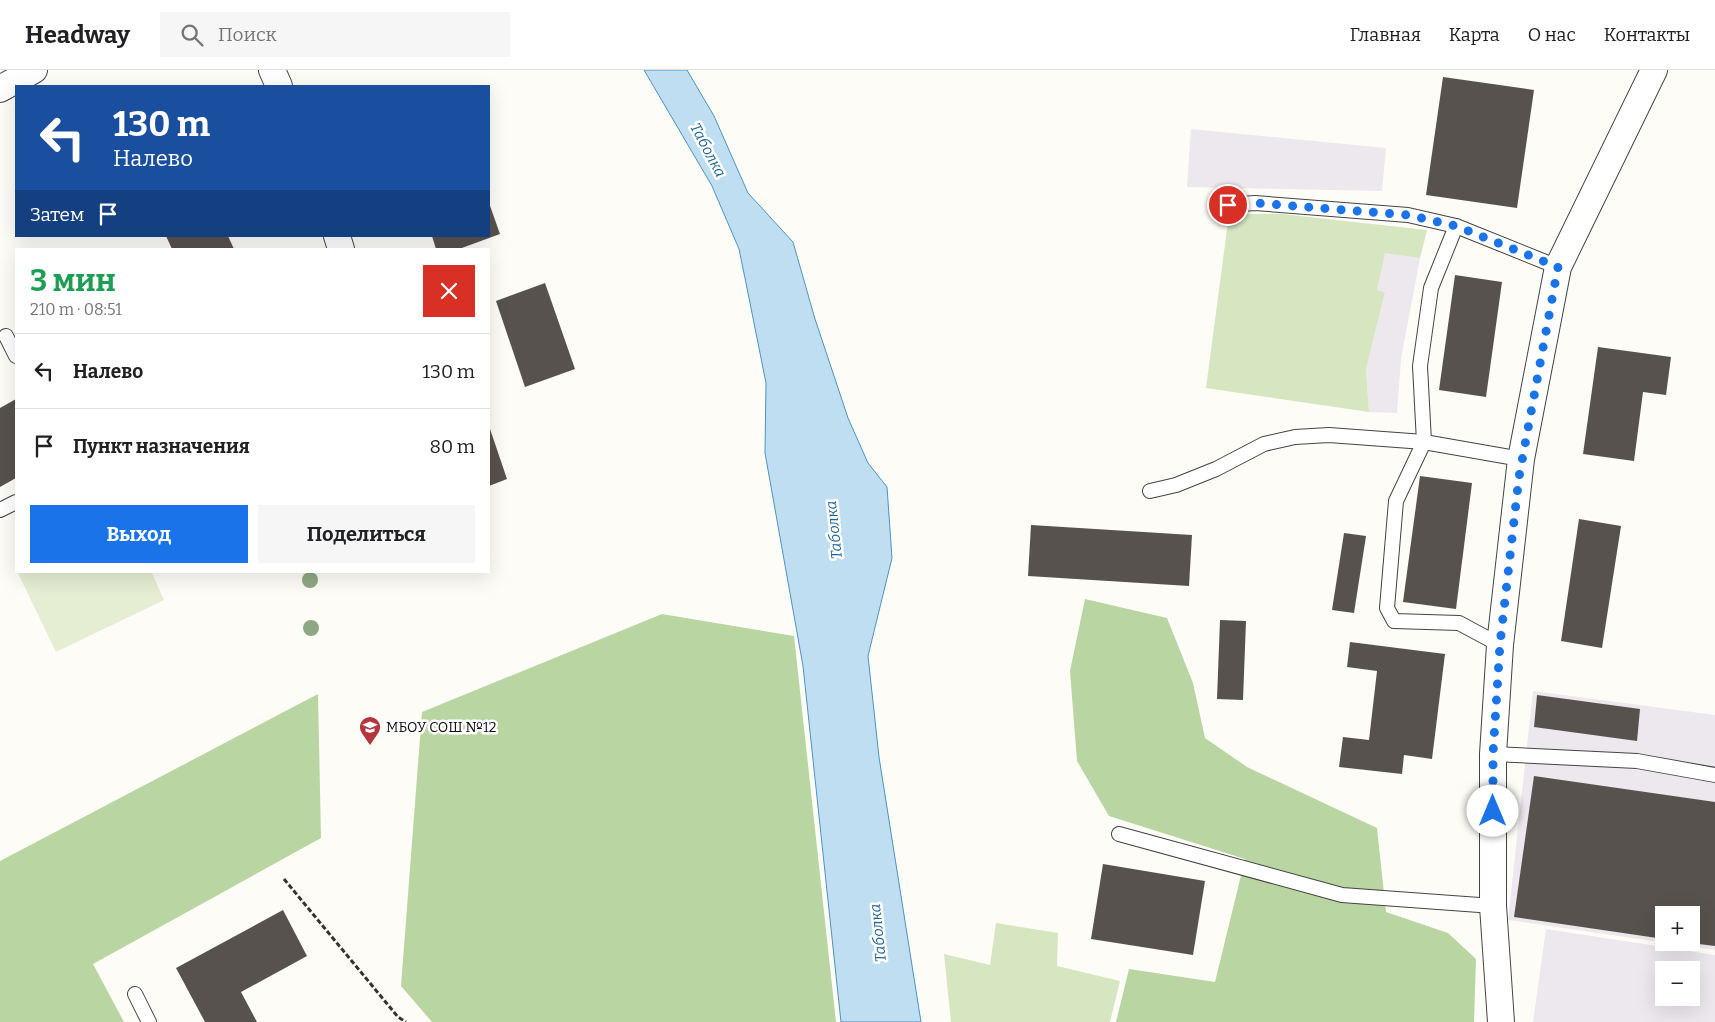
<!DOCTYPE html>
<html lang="ru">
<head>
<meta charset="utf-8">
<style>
  :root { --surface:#fff; --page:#f6f6f6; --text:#202124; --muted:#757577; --line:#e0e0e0; --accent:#1a73e8 }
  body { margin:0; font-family:Bitter,serif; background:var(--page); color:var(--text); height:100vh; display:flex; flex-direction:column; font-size:19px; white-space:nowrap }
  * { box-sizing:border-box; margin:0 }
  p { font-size:16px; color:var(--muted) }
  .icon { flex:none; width:28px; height:28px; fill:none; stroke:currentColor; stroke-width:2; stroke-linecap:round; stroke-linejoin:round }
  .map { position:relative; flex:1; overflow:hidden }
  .details { position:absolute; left:15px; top:178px; width:475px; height:325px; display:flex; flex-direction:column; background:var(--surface); border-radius:0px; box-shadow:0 5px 20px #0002 }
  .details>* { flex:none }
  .guide { position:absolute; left:15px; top:15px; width:475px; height:152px; border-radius:0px; box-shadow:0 5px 20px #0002; background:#1a4fa0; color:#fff; overflow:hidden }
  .fabs { position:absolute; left:1655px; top:836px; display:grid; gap:10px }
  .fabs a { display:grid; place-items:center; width:45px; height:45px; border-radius:0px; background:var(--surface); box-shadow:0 5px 20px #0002; font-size:25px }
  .pin { position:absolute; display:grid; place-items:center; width:42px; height:42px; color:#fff; margin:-21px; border:2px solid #fff; border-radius:50%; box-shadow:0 1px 5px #0007 }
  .me { position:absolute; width:55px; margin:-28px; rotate:0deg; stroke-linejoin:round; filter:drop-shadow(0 0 4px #0008) }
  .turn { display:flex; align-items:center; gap:18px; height:105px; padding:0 15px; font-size:22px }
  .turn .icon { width:65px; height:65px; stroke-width:2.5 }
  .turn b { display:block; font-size:35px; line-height:42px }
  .then { display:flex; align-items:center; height:48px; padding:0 15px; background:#0003; gap:10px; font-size:19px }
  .round { display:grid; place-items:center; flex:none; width:52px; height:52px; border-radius:0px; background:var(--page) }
  .summary { display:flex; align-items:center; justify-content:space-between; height:85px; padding:0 15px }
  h1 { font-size:30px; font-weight:700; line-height:38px; color:#1e9e55 }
  .action { display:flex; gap:10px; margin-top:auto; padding:10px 15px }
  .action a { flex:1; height:58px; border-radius:0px; background:var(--accent); color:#fff; font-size:20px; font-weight:700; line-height:58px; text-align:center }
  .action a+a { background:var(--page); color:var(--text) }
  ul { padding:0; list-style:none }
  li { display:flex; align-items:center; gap:15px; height:75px; padding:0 15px; border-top:1px solid var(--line) }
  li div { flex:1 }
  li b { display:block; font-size:19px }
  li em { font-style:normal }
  header { display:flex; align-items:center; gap:30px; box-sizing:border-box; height:70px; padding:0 25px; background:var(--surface); border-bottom:1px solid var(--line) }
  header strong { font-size:24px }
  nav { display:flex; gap:28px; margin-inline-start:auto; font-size:18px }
  .search { width:350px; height:45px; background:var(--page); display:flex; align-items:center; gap:12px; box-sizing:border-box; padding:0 18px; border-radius:0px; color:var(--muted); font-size:19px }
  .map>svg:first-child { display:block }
  .industrial { fill:#ede7ee; fill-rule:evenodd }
  .green { fill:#d5e6c1 }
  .forest { fill:#b9d5a2 }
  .pitch { fill:#e5eed2 }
  .water { fill:#bfdef1; stroke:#4d93c0 }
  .building { fill:#58524e }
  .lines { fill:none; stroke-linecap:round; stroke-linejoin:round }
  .service-casing { stroke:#444; stroke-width:16 }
  .minor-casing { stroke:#444; stroke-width:28 }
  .path { stroke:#333; stroke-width:3; stroke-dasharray:5 2.5; stroke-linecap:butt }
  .service { stroke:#fff; stroke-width:14 }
  .minor { stroke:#fff; stroke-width:26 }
  .tree { fill:#8ea884 }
  .route { stroke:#1a73e8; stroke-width:9; stroke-dasharray:0 16.2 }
  .labels { text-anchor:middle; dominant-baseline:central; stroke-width:5; stroke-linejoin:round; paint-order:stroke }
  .poi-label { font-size:14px; fill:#111; stroke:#fff; text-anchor:start }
  .water-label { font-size:15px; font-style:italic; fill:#256697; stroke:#fff }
</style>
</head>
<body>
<header>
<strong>Headway</strong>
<div class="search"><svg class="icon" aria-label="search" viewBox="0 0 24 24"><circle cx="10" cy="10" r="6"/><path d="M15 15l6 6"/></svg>Поиск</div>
<nav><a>Главная</a><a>Карта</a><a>О нас</a><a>Контакты</a></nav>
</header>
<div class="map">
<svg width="1715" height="952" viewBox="0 0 1715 952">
  <rect width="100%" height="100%" fill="#fefcf6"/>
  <g class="industrial">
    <path d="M1191,59l195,19 -4,43 -195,-4z"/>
    <path d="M1385,182l35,6 -19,101 -4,54 -28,-1 -3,-43 19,-75 -9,-4z"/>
    <path d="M1533,621l182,24v235l-207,-30zM1664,845h27v27h-27z"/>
    <path d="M1546,859l169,26v67h-182zM1664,900h27v28h-27z"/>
  </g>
  <g class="green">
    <path d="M1229,144h53l145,16 -7,28 -35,-5 -8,37 8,3 -19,76 3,43 -163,-24z"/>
    <path d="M996,853l62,10 -1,33 63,15 -10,41h-159l-7,-68 46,11z"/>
  </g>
  <g class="forest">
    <path d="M1085,529l82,19 26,65 12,55 42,29 130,61 9,84 62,21 28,26 -2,63h-358l13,-53 86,13 30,-123 -136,-43 -32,-55 -7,-90z"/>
    <path d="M662,544l132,22 42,386h-404l-31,-36 21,-274z"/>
    <path d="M318,624l3,144 -228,126 31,58h-124v-161z"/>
  </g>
  <path class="pitch" d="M17,501h134l13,29 -108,52z"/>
  <path class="water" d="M644,0h43l27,46 34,77 45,49 22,77 33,99 20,45 19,24 5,71 -24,98 11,101 42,265h-80l-38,-356 -38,-213 1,-70 -20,-100 -7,-34 -27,-63z"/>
  <g class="building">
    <path d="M1443,7l91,13 -17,118 -91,-13z"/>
    <path d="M489,133l11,31 -41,15h-23l-4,-13h57z"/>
    <path d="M166,166h62l6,13h-62z"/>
    <path d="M1455,205l47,7 -16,115 -47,-7z"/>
    <path d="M545,213l30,86 -50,18 -29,-86z"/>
    <path d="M1598,277l73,10 -5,38 -23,-3 -9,69 -51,-7z"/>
    <path d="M16,329v79l-16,9v-79z"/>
    <path d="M489,356l18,53 -18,7z"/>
    <path d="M1420,406l52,7 -16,126 -53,-7z"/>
    <path d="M1579,449l42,7 -19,122 -41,-7z"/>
    <path d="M1031,455l161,10 -3,51 -161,-10z"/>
    <path d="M1344,463l22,3 -12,77 -22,-3z"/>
    <path d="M1220,550l26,1 -3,79 -26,-1z"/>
    <path d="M1350,572l95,12 -13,105 -28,-4 -2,19 -63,-7 4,-30 26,3 8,-69 -30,-4z"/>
    <path d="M1537,625l103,14 -3,32 -103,-14z"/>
    <path d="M1534,706l181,26v144l-24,-3v-28h-27v24l-150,-22z"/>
    <path d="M1103,794l102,17 -12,74 -102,-16z"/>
    <path d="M283,840l24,46 -66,36 16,30h-52l-29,-54z"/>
  </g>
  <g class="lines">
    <g class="service-casing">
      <g id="service">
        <path d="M1228,135l27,-2 153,12 48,11 102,41"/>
        <path d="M1456,156l-25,62 -11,78 4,76 -28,59 -9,107 7,13 65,2 41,22"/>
        <path d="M6,266l10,20"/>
        <path d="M1150,421l26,-6 40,-16 48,-25 31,-7 34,-2 95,7 97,17"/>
        <path d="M0,440l16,-8"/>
        <path d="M1493,684l144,7 78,14"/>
        <path d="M1119,764l223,61 151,11"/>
        <path d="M135,924l14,28"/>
      </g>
    </g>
    <g class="minor-casing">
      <g id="minor">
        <path d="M272,0l7,16"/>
        <path d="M0,19l34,-19"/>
        <path d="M337,166l4,13"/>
        <path d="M1501,952l-8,-116v-152l7,-109 21,-186 37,-192 96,-197"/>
      </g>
    </g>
    <path class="path" d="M284,809l114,138 8,5"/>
    <use href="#service" class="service"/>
    <use href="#minor" class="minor"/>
  </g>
  <g class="tree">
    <circle cx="310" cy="510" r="8"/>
    <circle cx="311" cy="558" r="8"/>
  </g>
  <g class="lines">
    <path class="route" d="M1228,135l28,-2 152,12 48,11 102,41 -39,210 -19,167 -7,110v57"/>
  </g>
  <defs>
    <g id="school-pin" transform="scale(1.125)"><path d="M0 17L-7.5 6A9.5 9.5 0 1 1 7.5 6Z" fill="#b4363c" stroke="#fff"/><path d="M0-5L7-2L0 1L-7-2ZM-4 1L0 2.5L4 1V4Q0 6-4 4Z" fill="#fff"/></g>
  </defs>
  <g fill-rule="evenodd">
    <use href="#school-pin" x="370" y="657"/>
  </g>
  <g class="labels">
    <g class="poi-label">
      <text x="386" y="657">МБОУ СОШ №12</text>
    </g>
    <g class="water-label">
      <text transform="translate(708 80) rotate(62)">Таболка</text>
      <text transform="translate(834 460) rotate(-96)">Таболка</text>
      <text transform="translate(878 863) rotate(-96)">Таболка</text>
    </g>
  </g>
</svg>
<div class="fabs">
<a>+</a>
<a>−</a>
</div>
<div class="pin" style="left:1228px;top:135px;background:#d93025"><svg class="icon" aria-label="arrive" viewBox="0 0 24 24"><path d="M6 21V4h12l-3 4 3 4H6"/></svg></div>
<svg class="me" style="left:1493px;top:741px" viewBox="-20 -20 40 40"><circle r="19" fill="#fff"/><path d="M0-13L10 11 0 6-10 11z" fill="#1a73e8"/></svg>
<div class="guide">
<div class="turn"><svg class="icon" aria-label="left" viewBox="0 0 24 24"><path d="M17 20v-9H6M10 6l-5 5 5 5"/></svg><div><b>130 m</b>Налево</div></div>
<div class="then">Затем<svg class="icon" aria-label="arrive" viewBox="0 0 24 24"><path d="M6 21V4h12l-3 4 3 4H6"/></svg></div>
</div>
<section class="details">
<div class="summary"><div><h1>3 мин</h1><p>210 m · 08:51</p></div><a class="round" style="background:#d93025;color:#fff"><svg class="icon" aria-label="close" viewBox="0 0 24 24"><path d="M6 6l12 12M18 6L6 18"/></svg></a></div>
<ul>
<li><svg class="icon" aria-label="left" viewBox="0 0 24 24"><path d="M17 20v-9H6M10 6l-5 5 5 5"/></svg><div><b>Налево</b></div><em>130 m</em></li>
<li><svg class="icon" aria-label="arrive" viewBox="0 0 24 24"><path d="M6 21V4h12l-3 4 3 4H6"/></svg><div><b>Пункт назначения</b></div><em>80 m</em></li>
</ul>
<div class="action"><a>Выход</a><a>Поделиться</a></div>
</section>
</div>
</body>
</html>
